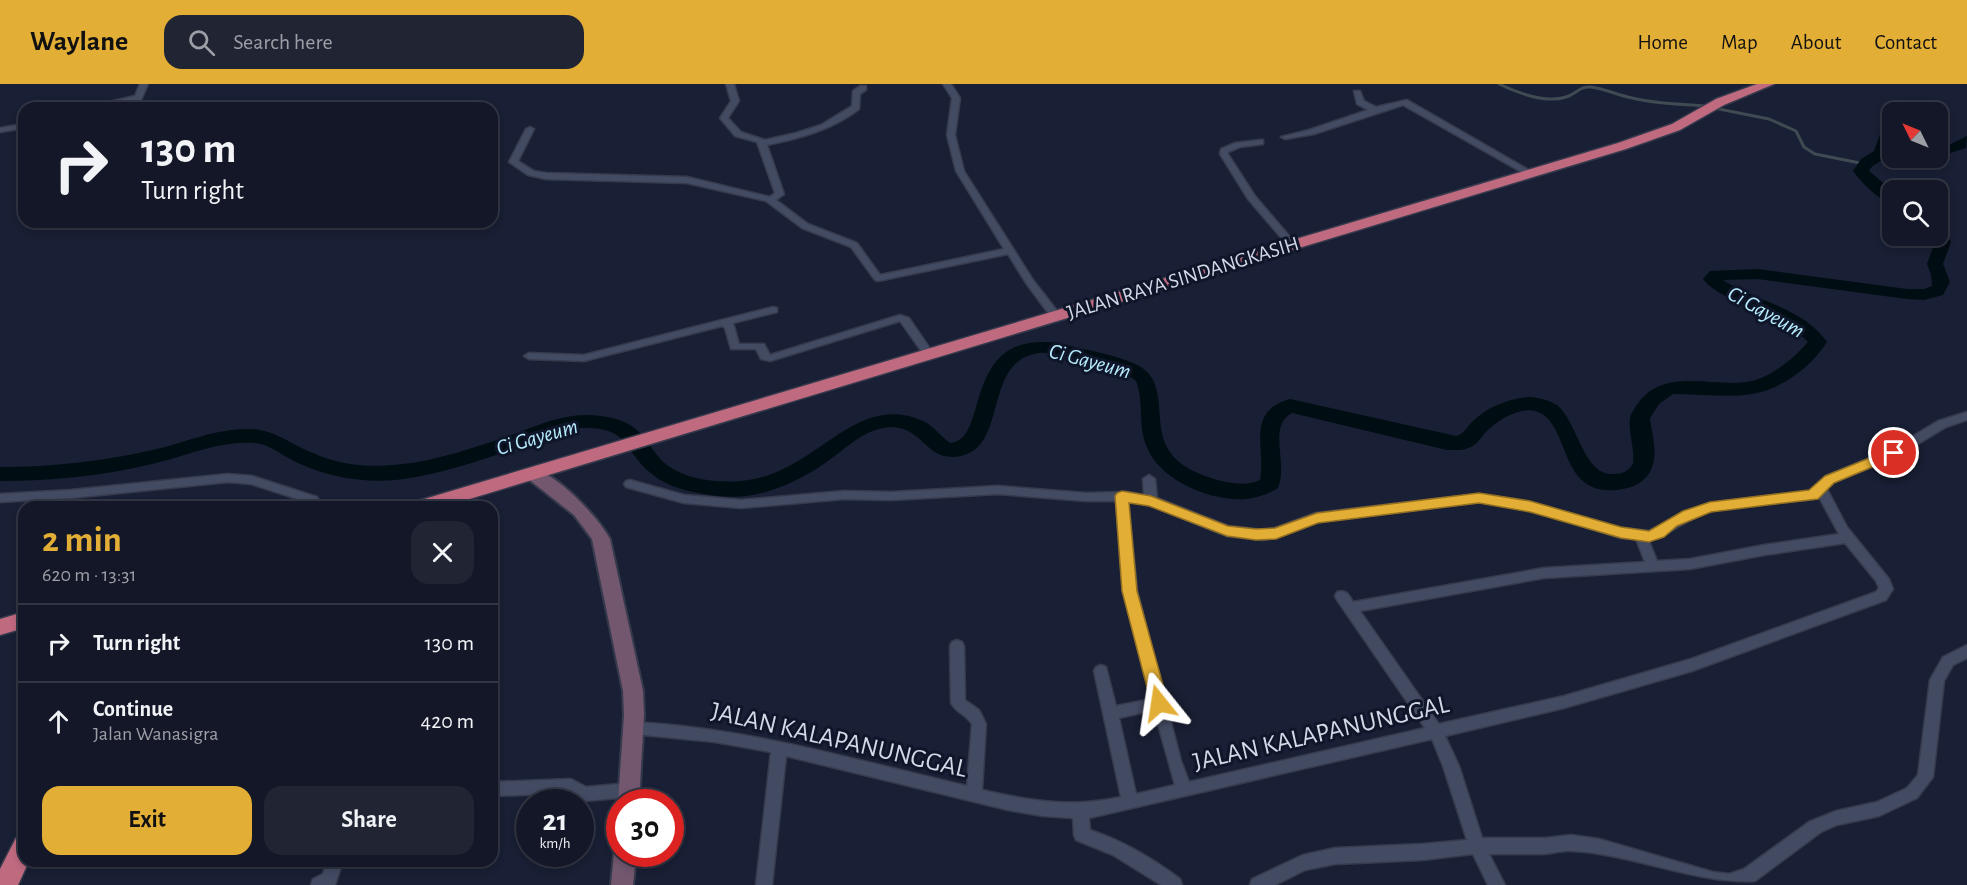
<!DOCTYPE html>
<html lang="en">
<head>
<meta charset="utf-8">
<style>
  :root { --surface:#131727; --page:#202433; --text:#f1f3f6; --muted:#9d9fa7; --line:#323644; --accent:#e3ae35 }
  body { margin:0; font-family:"Alegreya Sans",sans-serif; background:var(--page); color:var(--text); height:100vh; display:flex; flex-direction:column; font-size:22px; white-space:nowrap }
  * { box-sizing:border-box; margin:0 }
  p { font-size:20px; color:var(--muted) }
  .icon { flex:none; width:33px; height:33px; fill:none; stroke:currentColor; stroke-width:2; stroke-linecap:round; stroke-linejoin:round }
  .map { position:relative; flex:1; overflow:hidden }
  .sheet { position:absolute; left:18px; top:417px; width:480px; height:366px; display:flex; flex-direction:column; background:var(--surface); border-radius:18px; box-shadow:0 3px 9px #0003,0 0 0 2px var(--line) }
  .sheet>* { flex:none }
  .banner { position:absolute; left:18px; top:18px; width:480px; height:126px; border-radius:18px; box-shadow:0 3px 9px #0003,0 0 0 2px var(--line); background:#131727; color:var(--text); overflow:hidden }
  .needle { width:39px; rotate:313deg }
  .fabs { position:absolute; left:1882px; top:18px; display:grid; gap:12px }
  .fabs a { display:grid; place-items:center; width:66px; height:66px; border-radius:12px; background:var(--surface); box-shadow:0 3px 9px #0003,0 0 0 2px var(--line); font-size:30px }
  .speed { position:absolute; left:516px; top:705px; display:flex; gap:12px; font-size:30px; font-weight:700; text-align:center }
  .speed>* { display:grid; place-content:center; width:78px; height:78px; border-radius:50%; background:var(--surface); box-shadow:0 3px 9px #0003,0 0 0 2px var(--line); line-height:1 }
  .speed small { font-size:15px; font-weight:400 }
  .speed .limit { border:9px solid #d22; background:#fff; color:#111 }
  .pin { position:absolute; display:grid; place-items:center; width:51px; height:51px; color:#fff; margin:-26px; border:3px solid #fff; border-radius:50%; box-shadow:0 2px 6px #0007 }
  .me { position:absolute; width:66px; margin:-33px; rotate:345deg; stroke-linejoin:round; filter:drop-shadow(0 0 4px #0008) }
  .turn { display:flex; align-items:center; gap:21px; height:126px; padding:0 24px; font-size:27px }
  .turn .icon { width:78px; height:78px; stroke-width:2.5 }
  .turn b { display:block; font-size:42px; line-height:51px }
  .round { display:grid; place-items:center; flex:none; width:63px; height:63px; border-radius:18px; background:var(--page) }
  .headline { display:flex; align-items:center; justify-content:space-between; height:102px; padding:0 24px }
  h1 { font-size:36px; font-weight:700; line-height:45px; color:var(--accent) }
  .primary-button { display:flex; gap:12px; margin-top:auto; padding:12px 24px }
  .primary-button a { flex:1; height:69px; border-radius:18px; background:var(--accent); color:#111; font-size:24px; font-weight:700; line-height:69px; text-align:center }
  .primary-button a+a { background:var(--page); color:var(--text) }
  ul { padding:0; list-style:none }
  li { display:flex; align-items:center; gap:18px; height:78px; padding:0 24px; border-top:2px solid var(--line) }
  li div { flex:1 }
  li b { display:block; font-size:22px }
  li em { font-style:normal }
  header { display:flex; align-items:center; gap:36px; box-sizing:border-box; height:84px; padding:0 30px; background:var(--accent); color:#111 }
  header strong { font-size:28px }
  nav { display:flex; gap:33px; margin-inline-start:auto; font-size:21px }
  .search { width:420px; height:54px; background:var(--page); display:flex; align-items:center; gap:15px; box-sizing:border-box; padding:0 21px; border-radius:18px; color:var(--muted); font-size:22px }
  .map>svg:first-child { display:block }
  .lines { fill:none; stroke-linecap:round; stroke-linejoin:round }
  .stream { stroke:#3f4a52; stroke-width:3 }
  .river { fill:#000d12; fill-rule:evenodd }
  .minor-casing { stroke:#363a4c; stroke-width:3 }
  .secondary-casing { stroke:#363a4c; stroke-width:4 }
  .trunk-casing { stroke:#363a4c; stroke-width:3 }
  .minor { fill:#434b63; fill-rule:evenodd }
  .secondary { fill:#72576e; fill-rule:evenodd }
  .trunk { fill:#c06a80; fill-rule:evenodd }
  .route { fill:#e3ae35; stroke:#947122; stroke-width:1.5 }
  .labels { text-anchor:middle; dominant-baseline:central; stroke-width:6; stroke-linejoin:round; paint-order:stroke }
  .street-label { font-size:21px; fill:#d3d8e6; stroke:#10162a }
  .water-label { font-size:22px; font-style:italic; fill:#b6ecfd; stroke:#10162a }
  .near-street-label { font-size:26px; fill:#d3d8e6; stroke:#10162a }
</style>
</head>
<body>
<header>
<strong>Waylane</strong>
<div class="search"><svg class="icon" aria-label="search" viewBox="0 0 24 24"><circle cx="10" cy="10" r="6"/><path d="M15 15l6 6"/></svg>Search here</div>
<nav><a>Home</a><a>Map</a><a>About</a><a>Contact</a></nav>
</header>
<div class="map">
<svg width="1967" height="801" viewBox="0 0 1967 801">
  <rect width="100%" height="100%" fill="#191f34"/>
  <g class="lines">
    <g class="stream">
      <path d="M1499,0c19,9 46,20 67,13 10,-3 14,-11 25,-10 14,2 27,8 41,11 23,6 50,6 74,8"/>
      <path d="M1714,24l55,11 27,12 8,16 11,7 50,10"/>
    </g>
    <g class="river">
      <path d="M1893,38c0,13 1,27 -10,37 -5,5 -11,5 -14,12l24,20v13c-15,-4 -31,-21 -40,-33l8,-12 13,-8 9,-25z"/>
      <path d="M1967,52l-1,12 -16,5h-12v-8l13,-1z"/>
      <path d="M1938,144l6,2 7,12 -8,22 7,18 -7,13 -19,5 -17,-1 -149,-20 -35,1c32,21 81,28 104,62 -16,25 -45,47 -75,52 -24,4 -54,0 -79,0l-14,10 -9,14c2,18 9,37 0,54 -6,10 -16,15 -27,17 -68,12 -50,-68 -88,-78 -16,-4 -38,9 -49,21 -4,4 -7,10 -12,13 -8,6 -18,5 -27,5l-155,-37c-26,14 -2,54 -15,76 -9,5 -20,9 -31,10 -35,3 -88,-19 -100,-54 -8,-20 -2,-44 -10,-64 -17,-13 -38,-17 -59,-22 -12,-3 -25,-7 -38,-6 -60,8 -27,103 -87,104 -30,0 -32,-38 -73,-28 -16,4 -30,16 -43,26 -34,26 -75,46 -118,41 -22,-3 -49,-7 -66,-22 -30,-24 -21,-47 -70,-46 -22,1 -42,11 -61,18 -38,14 -77,27 -117,33 -36,5 -73,-1 -106,-16 -16,-7 -29,-20 -46,-20 -35,-2 -67,14 -100,21 -50,12 -101,17 -152,17v-14c53,0 105,-6 157,-18 30,-7 58,-20 90,-20 26,-1 43,15 66,24 28,13 59,15 90,11 35,-4 70,-16 103,-27 28,-10 54,-23 84,-22 18,1 39,5 51,19 9,10 15,23 26,31 20,15 51,18 74,16 23,-2 43,-11 62,-23 37,-23 72,-59 120,-37 11,5 17,15 27,22 39,-1 12,-105 97,-101 11,0 21,3 31,6 19,4 40,8 57,16 37,16 15,60 35,88 9,14 26,21 41,26 16,5 34,9 49,2 6,-33 -15,-68 30,-81l166,37c8,-2 11,-9 17,-15 14,-14 39,-24 59,-24 8,1 20,4 26,9 20,17 26,71 56,68 9,0 14,-3 19,-10 2,-16 -5,-31 -3,-46 1,-5 6,-12 9,-16 26,-34 73,-15 108,-20 24,-4 46,-23 61,-40 -26,-28 -87,-39 -105,-63l7,-8 48,-2 149,20h17l8,-3 -1,-12 -4,-10 8,-22 -4,-6h7z"/>
    </g>
    <g class="minor-casing">
      <g id="minor">
        <path d="M140,0h8l-7,16 -42,8h-16l52,-12z"/>
        <path d="M726,0h8l5,17 -11,17 13,14 24,8 31,-7 25,-8 31,-19 1,-15 7,-5h6v4l-6,4 -1,15c-27,21 -59,29 -92,36l17,49 -8,6 32,24 49,19 23,32 124,-26 -48,-78 -9,-36 5,-37 -9,-14h8l9,14 -5,37 9,36 69,109 28,36 -1,2h-8l-26,-35 -18,-29 -130,27 -3,-1 -24,-33 -49,-19 -36,-27 -79,-18 -141,-4 -18,-4 -19,-13 17,-33 4,-2 4,2 -16,32 16,10 12,2 141,4 83,20 5,-4 -18,-51 -22,-6 -15,-18 11,-17z"/>
        <path d="M1354,7h6l4,10 12,6 31,-7 127,73 -7,2 -124,-70 -89,29 -29,5 -4,-2 28,-7 59,-20 -11,-6z"/>
        <path d="M24,40v4l-24,4v-4z"/>
        <path d="M1260,56h3v4l-23,3 -12,5v2l27,42 41,48v4h-6l-42,-49 -28,-45 1,-5 14,-6z"/>
        <path d="M773,223l4,1v4l-44,11 6,21h25l6,11 130,-40 9,3 24,35 -5,3 -4,-1 -24,-34 -130,40 -9,-2 -5,-10h-25l-6,-21 -3,-2 -138,35 -55,-2 -5,-3 5,-3 55,2z"/>
        <path d="M1967,328v8l-21,7 -48,29 -64,26 -7,7 20,38 42,52 4,10 -7,11 -194,71 -128,37 -119,28 14,30 23,72h64l25,-3 28,4 114,33 16,2 15,-5 65,-47 27,-11 41,-9 30,-14 11,-13 12,-95 13,-23 24,-12v13l-14,7 -9,16 -11,96 -16,21 -38,18 -42,9 -16,7 -66,49c-55,4 -126,-28 -183,-30 -9,-1 -18,2 -28,3 -18,0 -36,0 -55,0l16,31h-17l-15,-31 -51,6 -87,4 -30,6 -30,15h-25l2,-6 51,-24 32,-7 87,-4 45,-4 -24,-74 -11,-27 -343,79 1,12c33,11 62,28 90,49l2,6h-21l-48,-30 -37,-15 -2,-5 -1,-17 -30,-2 -35,-6 -222,-54 -14,129h-16l15,-133 -56,-10 -82,-8 -5,-1 -2,-5 2,-5 5,-1c116,6 222,38 334,64l5,-62c-5,-9 -17,-12 -21,-21l-1,-57 2,-4 5,-2 5,2 2,4 1,54 14,10 7,14 -4,66c49,11 89,18 139,7l-27,-126 2,-4 5,-2 5,2 10,39 35,-7 -28,-108 -7,-90h-30l-88,-7 -107,6 -47,-1 -103,9 -57,-5 -58,-16 -2,-3 2,-3 4,-1 54,15 57,5 103,-9 47,1 107,-6 88,7 41,-1 17,3 -1,-16 6,-4 6,4 2,19 71,28 35,4 12,-2 41,-15 163,-19 51,8 91,26 28,3 35,-19 26,-9 100,-12 16,-15 64,-26 48,-29zM1819,413l20,37 -75,11 -74,14 -33,2 -8,-20c23,-7 40,-25 63,-30 32,-7 68,-8 101,-12zM1128,417l21,4 78,31 36,4 17,-4 37,-14 162,-20 51,8 91,28 15,1 9,23 -101,6 -191,34c-4,-7 -7,-13 -16,-10l-2,4 2,4 88,128 -236,54 -8,-21 -44,-170zM1845,459l31,38 3,7 -3,4 -185,67 -127,37 -125,28 -79,-113 184,-33 146,-9 74,-14zM1154,626l21,75 -39,9 -17,-76z"/>
        <path d="M228,390l24,2 65,21 2,3 -6,4 -62,-20 -23,-2 -157,16 -71,4v-8l71,-4z"/>
        <path d="M571,695l15,8 44,-4 5,2 3,5 -3,5 -5,2 -46,4 -15,-8 -77,3v-14z"/>
        <path d="M327,777h16l-8,24h-24l2,-6 10,-5z"/>
      </g>
    </g>
    <g class="secondary-casing">
      <g id="secondary">
        <path d="M533,384c26,8 64,48 77,71l33,152 1,24 -5,87h-19v2l-2,-2 6,-87 -1,-24 -31,-152 -18,-24 -47,-37 -2,-4 2,-4z"/>
        <path d="M620,762v8h16l-3,31h-22l3,-31z"/>
      </g>
    </g>
    <g class="trunk-casing">
      <g id="trunk">
        <path d="M1757,0h17l-50,21 -44,25 -54,19 -1183,358h-31l3,-5 6,-2 1197,-357 54,-19 44,-25z"/>
        <path d="M24,528v16l-24,7v-16z"/>
        <path d="M24,751v26h5l-11,24h-18v-16l16,-31z"/>
      </g>
    </g>
    <use href="#minor" class="minor"/>
    <use href="#secondary" class="secondary"/>
    <use href="#trunk" class="trunk"/>
  </g>
  <path class="route" d="M1894,364l7,5 -2,3 -65,27 -16,16 -107,13 -34,14 -13,11 -15,5 -28,-4 -91,-26 -51,-9 -161,20 -42,16 -20,1 -29,-4 -78,-30 -20,-3 8,88 31,112 -3,5 -6,2 -5,-2 -3,-5 -29,-112 -7,-95 2,-3 5,-2 29,5 77,30 28,3 19,-1 42,-15 162,-20 51,8 91,26 28,4 34,-20 27,-9 99,-12 16,-14z"/>
  <g class="labels">
    <g class="street-label">
      <text transform="translate(1183 194) rotate(-17)">JALAN RAYA SINDANGKASIH</text>
    </g>
    <g class="water-label">
      <text transform="translate(1766 228) rotate(29)">Ci Gayeum</text>
      <text transform="translate(1090 277) rotate(15)">Ci Gayeum</text>
      <text transform="translate(537 353) rotate(-16)">Ci Gayeum</text>
    </g>
    <g class="near-street-label">
      <text transform="translate(1321 649) rotate(-13)">JALAN KALAPANUNGGAL</text>
      <text transform="translate(839 656) rotate(13)">JALAN KALAPANUNGGAL</text>
    </g>
  </g>
</svg>
<div class="fabs">
<a><svg class="needle" viewBox="-14 -14 28 28"><path d="M0-13l5 13h-10z" fill="#e53935"/><path d="M0 13l5-13h-10z" fill="#9d9fa7"/></svg></a>
<a><svg class="icon" aria-label="search" viewBox="0 0 24 24"><circle cx="10" cy="10" r="6"/><path d="M15 15l6 6"/></svg></a>
</div>
<div class="speed"><div>21<small>km/h</small></div><div class="limit">30</div></div>
<div class="pin" style="left:1894px;top:369px;background:#d93025"><svg class="icon" aria-label="arrive" viewBox="0 0 24 24"><path d="M6 21V4h12l-3 4 3 4H6"/></svg></div>
<svg class="me" style="left:1159px;top:619px" viewBox="-20 -20 40 40"><path d="M0-17L14 15 0 8-14 15z" fill="#e3ae35" stroke="#fff" stroke-width="4"/></svg>
<div class="banner">
<div class="turn"><svg class="icon" aria-label="right" viewBox="0 0 24 24"><path d="M7 20v-9h11M14 6l5 5-5 5"/></svg><div><b>130 m</b>Turn right</div></div>
</div>
<section class="sheet">
<div class="headline"><div><h1>2 min</h1><p>620 m · 13:31</p></div><a class="round"><svg class="icon" aria-label="close" viewBox="0 0 24 24"><path d="M6 6l12 12M18 6L6 18"/></svg></a></div>
<ul>
<li><svg class="icon" aria-label="right" viewBox="0 0 24 24"><path d="M7 20v-9h11M14 6l5 5-5 5"/></svg><div><b>Turn right</b></div><em>130 m</em></li>
<li><svg class="icon" aria-label="ahead" viewBox="0 0 24 24"><path d="M12 20V5M6 11l6-6 6 6"/></svg><div><b>Continue</b><p>Jalan Wanasigra</p></div><em>420 m</em></li>
</ul>
<div class="primary-button"><a>Exit</a><a>Share</a></div>
</section>
</div>
</body>
</html>
